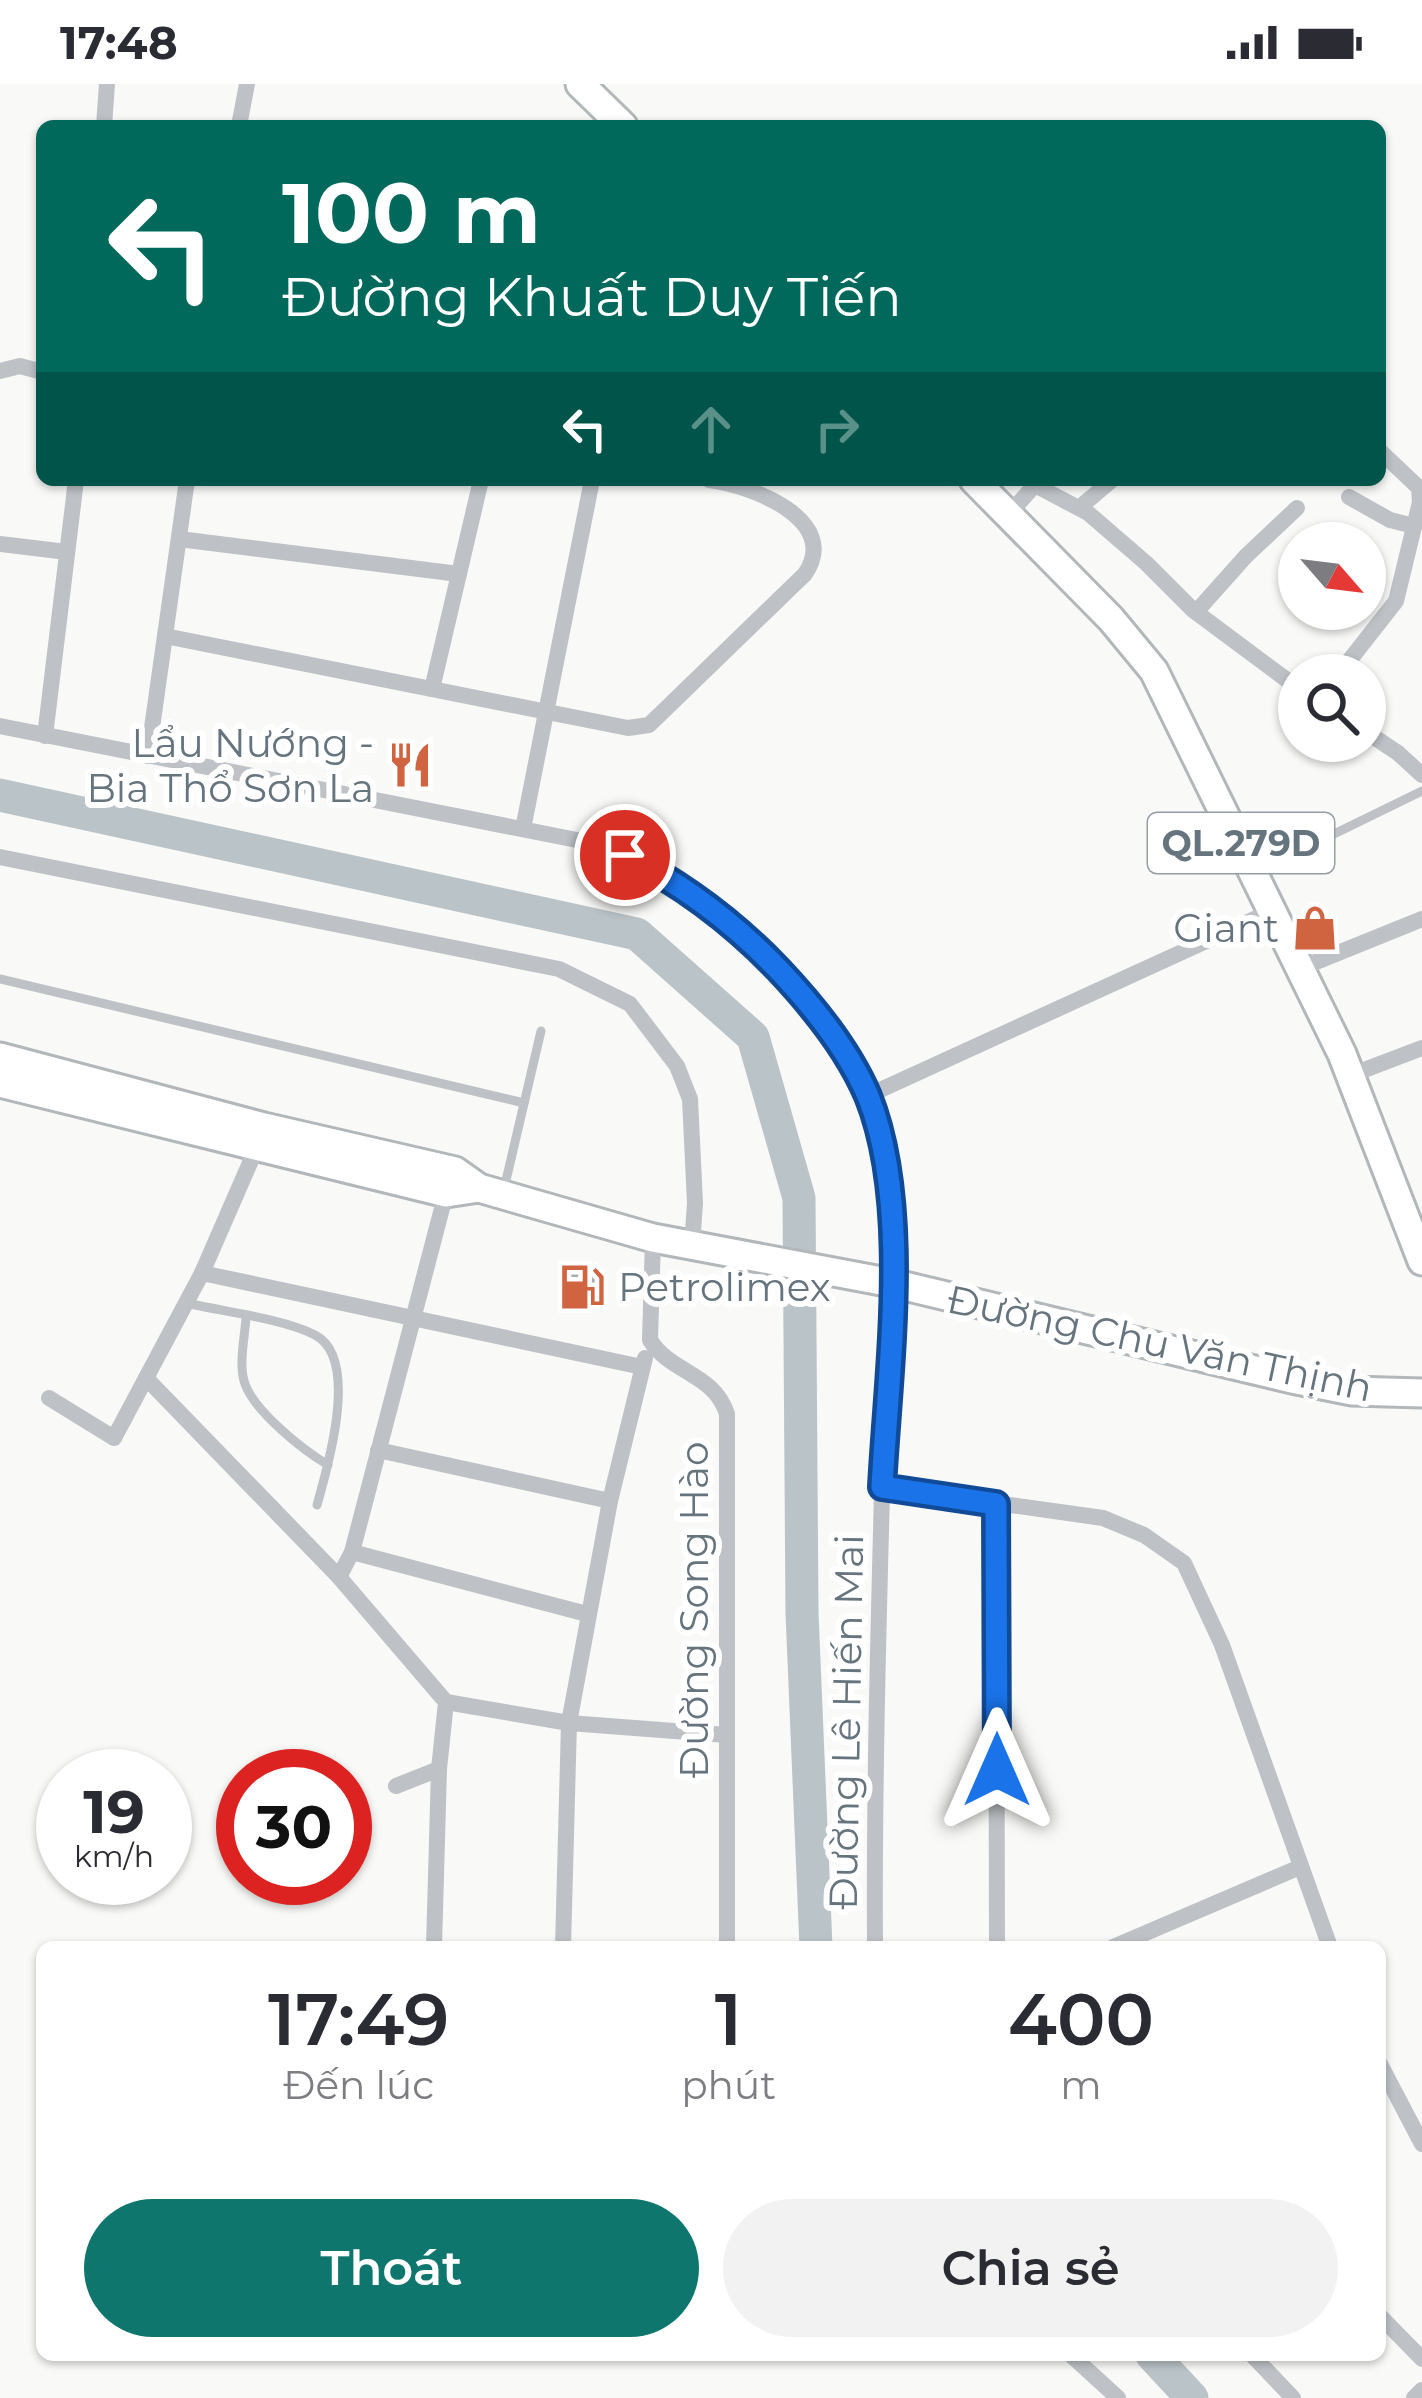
<!DOCTYPE html>
<html lang="vi">
<head>
<meta charset="utf-8">
<style>
  :root { --surface:#fff; --page:#f2f2f3; --text:#2b2b33; --muted:#7c7c81; --accent:#0f766e }
  body { margin:0; font-family:Montserrat,sans-serif; background:var(--page); color:var(--text); height:100vh; display:flex; flex-direction:column; font-size:45px; white-space:nowrap }
  * { box-sizing:border-box; margin:0 }
  p { font-size:39px; color:var(--muted) }
  .icon { flex:none; width:66px; height:66px; fill:none; stroke:currentColor; stroke-width:2; stroke-linecap:round; stroke-linejoin:round }
  .map { position:relative; flex:1; overflow:hidden }
  .panel { position:absolute; left:36px; top:1857px; width:1350px; height:420px; display:flex; flex-direction:column; background:var(--surface); border-radius:18px; box-shadow:0 3px 9px #0004 }
  .panel>* { flex:none }
  .hud { position:absolute; left:36px; top:36px; width:1350px; height:366px; border-radius:18px; box-shadow:0 3px 9px #0004; background:#00695c; color:#fff; overflow:hidden }
  .needle { width:78px; rotate:118deg }
  .tools { position:absolute; left:1278px; top:438px; display:grid; gap:24px }
  .tools a { display:grid; place-items:center; width:108px; height:108px; border-radius:50%; background:var(--surface); box-shadow:0 3px 9px #0004; font-size:60px }
  .speed { position:absolute; left:36px; top:1665px; display:flex; gap:24px; font-size:60px; font-weight:700; text-align:center }
  .speed>* { display:grid; place-content:center; width:156px; height:156px; border-radius:50%; background:var(--surface); box-shadow:0 3px 9px #0004; line-height:1 }
  .speed small { font-size:30px; font-weight:400 }
  .speed .limit { border:18px solid #d22; background:#fff; color:#111 }
  .pin { position:absolute; display:grid; place-items:center; width:102px; height:102px; color:#fff; margin:-51px; border:6px solid #fff; border-radius:50%; box-shadow:0 3px 12px #0007 }
  .me { position:absolute; width:132px; margin:-66px; rotate:0deg; stroke-linejoin:round; filter:drop-shadow(0 0 9px #0008) }
  .turn { display:flex; align-items:center; gap:42px; height:252px; padding:0 48px; font-size:54px }
  .turn .icon { width:156px; height:156px; stroke-width:2.5 }
  .turn b { display:block; font-size:84px; line-height:102px }
  .lanes { display:flex; align-items:center; height:114px; padding:0 48px; background:#0003; justify-content:center; gap:60px; direction:ltr }
  .lanes .off { opacity:.35 }
  .eta { display:flex; justify-content:space-evenly; align-items:center; height:204px; text-align:center }
  .eta b { font-size:72px; font-weight:600; line-height:84px }
  .action { display:flex; gap:24px; margin-top:auto; padding:24px 48px }
  .action a { flex:1; height:138px; border-radius:72px; background:var(--accent); color:#fff; font-size:48px; font-weight:600; line-height:138px; text-align:center }
  .action a+a { background:var(--page); color:var(--text) }
  .status { display:flex; justify-content:space-between; align-items:center; height:84px; padding:0 60px; background:var(--surface); direction:ltr }
  .status svg { height:33px; fill:currentColor }
  .map>svg:first-child { display:block }
  .lines { fill:none; stroke-linecap:round; stroke-linejoin:round }
  .river { stroke:#bac3c7; stroke-width:33 }
  .building { fill:#a6aeb3 }
  .primary-casing { stroke:#b2b7ba; stroke-width:33 }
  .lane { stroke:#bec2c6; stroke-width:9 }
  .street { stroke:#bec2c6; stroke-width:16 }
  .primary { stroke:#fff; stroke-width:27 }
  .route-casing { stroke:#114b97; stroke-width:30 }
  .route { stroke:#1a73e8; stroke-width:21 }
  .labels { text-anchor:middle; dominant-baseline:central; stroke-width:12; stroke-linejoin:round; paint-order:stroke }
  .shield { fill:#fff; stroke:#949ea5; stroke-width:3 }
  .shield-label { font-size:36px; font-weight:bold; fill:#66747e }
  .poi-label { font-size:39px; fill:#66747e; stroke:#fff; text-anchor:end }
  .street-label { font-size:39px; fill:#66747e; stroke:#fff }
</style>
</head>
<body>
<div class="status"><b>17:48</b><svg viewBox="0 0 49 12"><path d="M0 12V9h3v3zM5 12V6h3v6zM10 12V3h3v9zM15 12V0h3v12zM26 1h20v11H26zM47 4h2v5h-2z"/></svg></div>
<div class="map">
<svg width="1422" height="2314" viewBox="0 0 1422 2314">
  <rect width="100%" height="100%" fill="#f9f9f7"/>
  <g class="lines">
    <g class="river">
      <path d="M0,711l637,139 116,103 46,161 3,415 14,334"/>
      <path d="M1152,2271l40,43"/>
    </g>
  </g>
  <path class="building" d="M565,1186l41,8 -7,27 -40,-9z"/>
  <g class="lines">
    <g class="primary-casing">
      <g id="primary">
        <path d="M580,0l43,42"/>
        <path d="M974,396l137,139 43,52 188,383 80,207"/>
        <path d="M0,973l264,70 191,44 24,17 174,50 239,45 400,96 60,12 70,2"/>
        <path d="M0,999l446,110 33,-5"/>
      </g>
    </g>
    <g class="lane">
      <path d="M1256,788l166,-81"/>
      <path d="M0,895l524,124"/>
      <path d="M504,1105l37,-158"/>
      <path d="M186,1219c35,8 99,16 129,32 45,23 13,131 2,170"/>
      <path d="M246,1233c-1,20 -8,48 -1,67 10,28 58,66 83,81"/>
    </g>
    <g class="street">
      <path d="M104,42l3,-42"/>
      <path d="M239,42l8,-42"/>
      <path d="M0,287l20,-5 22,6"/>
      <path d="M1349,413l41,23 24,6"/>
      <path d="M1080,423l32,-27"/>
      <path d="M1008,431l27,-30 53,28 58,50 47,47 106,79"/>
      <path d="M179,455l280,35"/>
      <path d="M0,460l67,8"/>
      <path d="M1196,528l50,-56 51,-48"/>
      <path d="M165,552l463,92 21,-3 156,-151c37,-54 -54,-89 -96,-94"/>
      <path d="M1338,591l58,-74 24,-99 -1,-14 -39,-37"/>
      <path d="M432,605l49,-209"/>
      <path d="M0,642l582,115c73,23 136,65 189,121 37,39 73,82 95,132 49,112 19,278 16,398 -4,151 -8,304 -7,455"/>
      <path d="M1365,647l33,22 24,22"/>
      <path d="M45,652l31,-256"/>
      <path d="M148,672l39,-276"/>
      <path d="M523,745l69,-349"/>
      <path d="M0,773l559,112 71,35 47,62 13,33 5,104 -3,43"/>
      <path d="M1301,884l121,-49"/>
      <path d="M1351,991l71,-27"/>
      <path d="M867,1012l407,-186"/>
      <path d="M653,1154l-3,102c20,33 64,33 77,74v533"/>
      <path d="M202,1189l54,-124"/>
      <path d="M146,1294l193,199 107,125 -7,67 -5,178"/>
      <path d="M49,1314l65,40 88,-165 440,94"/>
      <path d="M378,1366l232,51"/>
      <path d="M882,1403l221,31 41,17 40,28 38,82 108,302"/>
      <path d="M996,1419l1,444"/>
      <path d="M352,1468l235,62"/>
      <path d="M339,1493l13,-25 94,-359"/>
      <path d="M446,1618l123,21 158,12"/>
      <path d="M396,1702l43,-17"/>
      <path d="M563,1863l6,-224 41,-222 35,-143"/>
      <path d="M1113,1863l187,-80"/>
      <path d="M1380,1980l42,80"/>
      <path d="M1380,2232l42,43"/>
      <path d="M1071,2271l47,43"/>
      <path d="M1252,2271l41,43"/>
      <path d="M1414,2314l8,-8"/>
    </g>
    <use href="#primary" class="primary"/>
  </g>
  <g class="lines">
    <g class="route-casing">
      <path id="route" d="M625,771c57,29 108,67 153,114 35,37 70,80 90,127 44,109 20,275 14,391l114,17 1,266"/>
    </g>
    <use href="#route" class="route"/>
  </g>
  <defs>
    <g id="restaurant-bare" transform="scale(3.6)"><path d="M-5-6h1v4h1v-4h1v4h1v-4h1v5L-1.5 .5V6h-2V.5L-5-1ZM5-6V6H3V1.5H1.5Q1.5-4 5-6Z" fill="#d06340" stroke="#fff" stroke-width="2.5" paint-order="stroke"/></g>
    <g id="shop-bare" transform="scale(3.6)"><path d="M-5-2.5h2.3a2.7 3.5 0 0 1 5.4 0H5L5.5 6h-11ZM-1.5-2.5h3a1.5 2.3 0 0 0-3 0Z" fill="#d06340" stroke="#fff" stroke-width="2.5" paint-order="stroke"/></g>
    <g id="fuel-bare" transform="scale(3.6)"><path d="M-5.5-6h7V0h2V4h1.3V-2.5L3-4.5l.8-.8L6-3V5H2.5V1h-1V6h-7ZM-4.2-4.7v3.2H.2V-4.7Z" fill="#d06340" stroke="#fff" stroke-width="2.5" paint-order="stroke"/></g>
  </defs>
  <g fill-rule="evenodd">
    <use href="#restaurant-bare" x="410" y="681"/>
    <use href="#shop-bare" x="1315" y="844"/>
    <use href="#fuel-bare" x="582" y="1203"/>
  </g>
  <g class="labels">
    <rect class="shield" x="1148" y="729" width="186" height="60" rx="9"/>
    <g class="shield-label">
      <text x="1241" y="759">QL.279D</text>
    </g>
    <g class="poi-label">
      <text x="374" y="659">Lẩu Nướng -<tspan x="374" dy="45">Bia Thổ Sơn La</tspan></text>
      <text x="1279" y="844">Giant</text>
      <text x="618" y="1203" text-anchor="start">Petrolimex</text>
    </g>
    <g class="street-label">
      <text transform="translate(1160 1259) rotate(12)">Đường Chu Văn Thịnh</text>
      <text transform="translate(694 1526) rotate(-90)">Đường Song Hào</text>
      <text transform="translate(846 1638) rotate(-89)">Đường Lê Hiến Mai</text>
    </g>
  </g>
</svg>
<div class="tools">
<a><svg class="needle" viewBox="-14 -14 28 28"><path d="M0-13l5 13h-10z" fill="#e53935"/><path d="M0 13l5-13h-10z" fill="#7c7c81"/></svg></a>
<a><svg class="icon" aria-label="search" viewBox="0 0 24 24"><circle cx="10" cy="10" r="6"/><path d="M15 15l6 6"/></svg></a>
</div>
<div class="speed"><div>19<small>km/h</small></div><div class="limit">30</div></div>
<div class="pin" style="left:625px;top:771px;background:#d93025"><svg class="icon" aria-label="arrive" viewBox="0 0 24 24"><path d="M6 21V4h12l-3 4 3 4H6"/></svg></div>
<svg class="me" style="left:997px;top:1686px" viewBox="-20 -20 40 40"><path d="M0-17L14 15 0 8-14 15z" fill="#1a73e8" stroke="#fff" stroke-width="4"/></svg>
<div class="hud">
<div class="turn"><svg class="icon" aria-label="left" viewBox="0 0 24 24"><path d="M17 20v-9H6M10 6l-5 5 5 5"/></svg><div><b>100 m</b>Đường Khuất Duy Tiến</div></div>
<div class="lanes"><svg class="icon" aria-label="left" viewBox="0 0 24 24"><path d="M17 20v-9H6M10 6l-5 5 5 5"/></svg><svg class="icon off" aria-label="ahead" viewBox="0 0 24 24"><path d="M12 20V5M6 11l6-6 6 6"/></svg><svg class="icon off" aria-label="right" viewBox="0 0 24 24"><path d="M7 20v-9h11M14 6l5 5-5 5"/></svg></div>
</div>
<section class="panel">
<div class="eta">
<div><b>17:49</b><p>Đến lúc</p></div>
<div><b>1</b><p>phút</p></div>
<div><b>400</b><p>m</p></div>
</div>
<div class="action"><a>Thoát</a><a>Chia sẻ</a></div>
</section>
</div>
</body>
</html>
